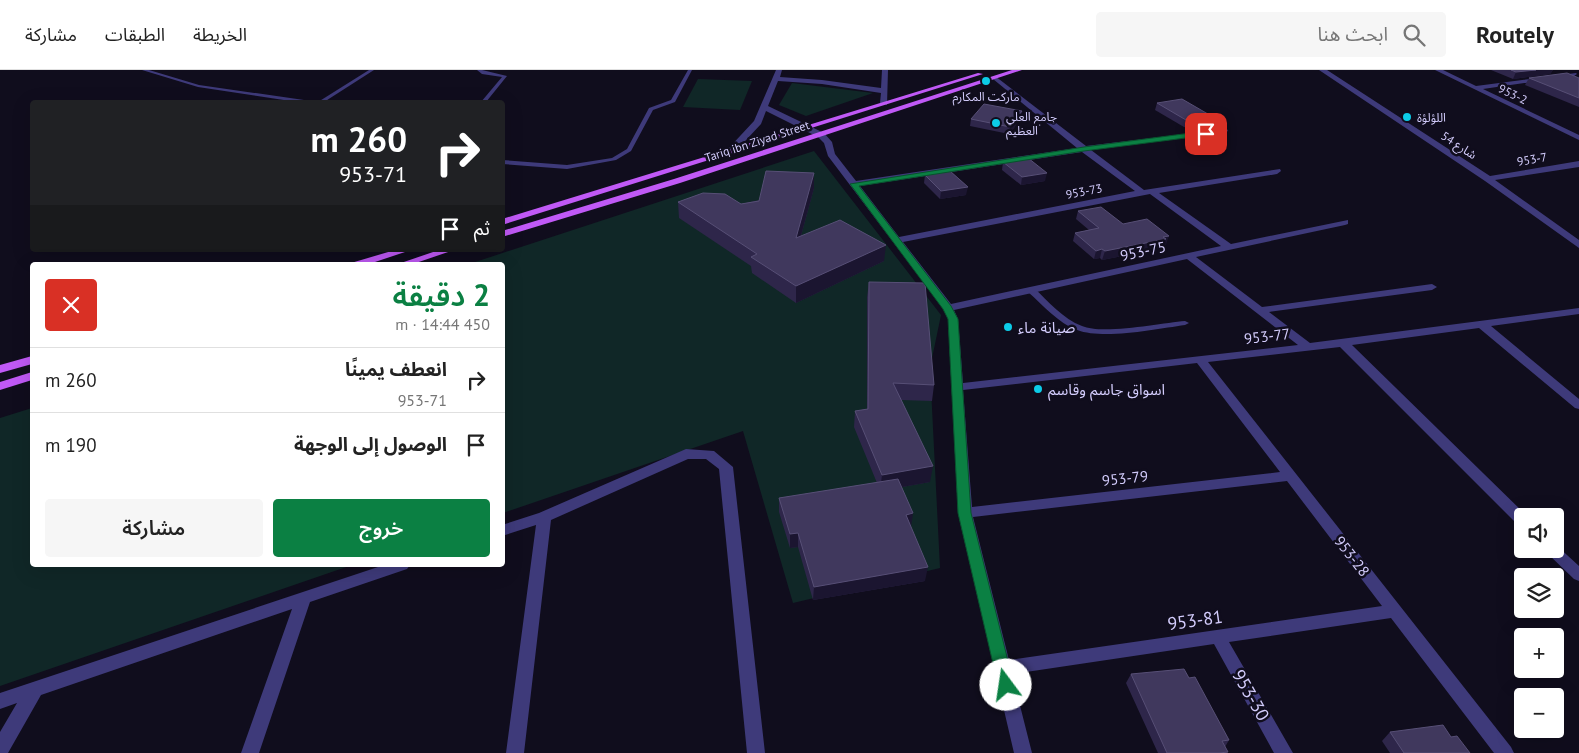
<!DOCTYPE html>
<html lang="ar">
<head>
<meta charset="utf-8">
<style>
  :root { --surface:#fff; --page:#f6f6f6; --text:#222; --muted:#767676; --line:#e0e0e0; --accent:#0b8043 }
  body { margin:0; font-family:"PT Sans","Noto Sans Arabic",sans-serif; background:var(--page); color:var(--text); direction:rtl; height:100vh; display:flex; flex-direction:column; font-size:19px; white-space:nowrap }
  * { box-sizing:border-box; margin:0 }
  p { font-size:16px; color:var(--muted) }
  .icon { flex:none; width:28px; height:28px; fill:none; stroke:currentColor; stroke-width:2; stroke-linecap:round; stroke-linejoin:round }
  .map { position:relative; flex:1; overflow:hidden; direction:ltr }
  .panel { position:absolute; left:30px; top:192px; width:475px; height:305px; display:flex; flex-direction:column; background:var(--surface); border-radius:5px; box-shadow:0 5px 20px #0002; direction:rtl }
  .panel>* { flex:none }
  .banner { position:absolute; left:30px; top:30px; width:475px; height:152px; border-radius:5px; box-shadow:0 5px 20px #0002; direction:rtl; background:#202124; color:#fff; overflow:hidden }
  .tools { position:absolute; left:1514px; top:438px; display:grid; gap:10px }
  .tools a { display:grid; place-items:center; width:50px; height:50px; border-radius:5px; background:var(--surface); box-shadow:0 5px 20px #0002; font-size:25px }
  .pin { position:absolute; display:grid; place-items:center; width:42px; height:42px; color:#fff; margin:-21px; border-radius:10px; box-shadow:0 2px 8px #0006 }
  .me { position:absolute; width:55px; margin:-28px; rotate:346deg; stroke-linejoin:round; filter:drop-shadow(0 0 4px #0008) }
  .turn { display:flex; align-items:center; gap:18px; height:105px; padding:0 15px; font-size:22px }
  .turn .icon { width:65px; height:65px; stroke-width:2.5 }
  .turn b { display:block; font-size:35px; line-height:42px }
  .then { display:flex; align-items:center; height:48px; padding:0 15px; background:#0003; gap:10px; font-size:19px }
  .round { display:grid; place-items:center; flex:none; width:52px; height:52px; border-radius:5px; background:var(--page) }
  .head { display:flex; align-items:center; justify-content:space-between; height:85px; padding:0 15px }
  h1 { font-size:30px; font-weight:600; line-height:38px; color:var(--accent) }
  .cta { display:flex; gap:10px; margin-top:auto; padding:10px 15px }
  .cta a { flex:1; height:58px; border-radius:5px; background:var(--accent); color:#fff; font-size:20px; font-weight:600; line-height:58px; text-align:center }
  .cta a+a { background:var(--page); color:var(--text) }
  ul { padding:0; list-style:none }
  li { display:flex; align-items:center; gap:15px; height:65px; padding:0 15px; border-top:1px solid var(--line) }
  li div { flex:1 }
  li b { display:block; font-size:19px }
  li em { font-style:normal }
  header { display:flex; align-items:center; gap:30px; box-sizing:border-box; height:70px; padding:0 25px; background:var(--surface); border-bottom:1px solid var(--line) }
  header strong { font-size:24px }
  nav { display:flex; gap:28px; margin-inline-start:auto; font-size:18px }
  .search { width:350px; height:45px; background:var(--page); display:flex; align-items:center; gap:12px; box-sizing:border-box; padding:0 18px; border-radius:5px; color:var(--muted); font-size:19px }
  .map>svg:first-child { display:block }
  .green { fill:#102727 }
  .lines { fill:none; stroke-linecap:round; stroke-linejoin:round }
  .lane { fill:#3e3a7a; fill-rule:evenodd }
  .street { fill:#3e3a7a; fill-rule:evenodd }
  .primary { fill:#c059f6; fill-rule:evenodd }
  .wall { fill:#2e264a }
  .shaded-wall { fill:#1b1530 }
  .building { fill:#40385d; stroke:#574f76 }
  .route { fill:#0b8043; stroke:#07532c }
  .poi-dot { fill:#0ccce8; stroke:#100d1d; stroke-width:2 }
  .labels { text-anchor:middle; dominant-baseline:central; stroke-width:5; stroke-linejoin:round; paint-order:stroke }
  .far-street-label { font-size:12px; fill:#d3ccfc; stroke:#100d1d }
  .far-poi-label { font-size:12px; fill:#d3ccfc; stroke:#100d1d; text-anchor:start }
  .street-label { font-size:15px; fill:#d3ccfc; stroke:#100d1d }
  .poi-label { font-size:15px; fill:#d3ccfc; stroke:#100d1d; text-anchor:start }
  .near-street-label { font-size:18px; fill:#d3ccfc; stroke:#100d1d }
</style>
</head>
<body>
<header>
<strong>Routely</strong>
<div class="search"><svg class="icon" aria-label="search" viewBox="0 0 24 24"><circle cx="10" cy="10" r="6"/><path d="M15 15l6 6"/></svg>ابحث هنا</div>
<nav><a>الخريطة</a><a>الطبقات</a><a>مشاركة</a></nav>
</header>
<div class="map">
<svg width="1579" height="683" viewBox="0 0 1579 683">
  <rect width="100%" height="100%" fill="#100d1d"/>
  <g class="green">
    <path d="M698,9l54,2 -12,29 -57,-3z"/>
    <path d="M792,13l81,10 -67,23 -27,-11z"/>
    <path d="M814,81l127,164 -11,53 10,200 -147,35 -50,-172 -240,82 -1,-248h-36z"/>
    <path d="M32,338v157h320l-352,121v-268z"/>
  </g>
  <g class="lines">
    <g class="lane">
      <path d="M142,0h7l50,15 105,15 3,2h-10l-99,-15z"/>
      <path d="M369,0h5l-50,32h-6z"/>
      <path d="M477,0h5l25,6 -21,26h-5l21,-25 -20,-3z"/>
      <path d="M688,0h4l-17,32 -22,8 -22,41 -15,9 -49,9 -65,-5v-4l65,5 45,-7 15,-9 22,-41 22,-8z"/>
      <path d="M1028,218h6c14,13 29,31 48,38 21,9 79,-3 103,-5l4,2 -4,2c-29,4 -81,15 -108,5 -19,-7 -34,-25 -49,-38z"/>
    </g>
    <g class="street">
      <path d="M776,0h6l-2,7 42,3 59,8 1,-18h6l-1,35 -7,-2 1,-10 -59,-9 -44,-3 -10,25 56,27 8,9 3,12 21,27 221,-33 -84,-69v-2l2,-1 91,70 141,-17 1,2 -4,2 -133,17 53,40 136,-21 1,2 -4,3 -118,19 72,51 117,-24v4l-3,1 -149,32 66,50 170,-23 5,3 -5,3 -163,22 41,31 269,-35v6l-88,12 88,73v10l-4,-1 -96,-80 -127,17 175,171h-5v9l-5,-1 -177,-177 -132,15 303,385 3,6h-20l-103,-135 -162,24 64,111h-19l-60,-109 -202,30 20,79h-18l-56,-240 -10,-194 -5,-11 -115,-152 -4,-13 -6,-6 -52,-26 -5,13 -28,30h-6v-4l27,-29zM1082,82l53,39 -236,46 -39,-51zM1150,124l71,52 -270,58 -48,-62zM1187,189l111,86 -335,38 -5,-64 -4,-9zM1197,293l83,109 -308,35 -9,-117zM1287,411l95,125 -373,54 -36,-143z"/>
      <path d="M1319,0h8l163,106 89,-15v6l-84,13 84,60v8l-94,-67z"/>
      <path d="M1435,0h8l33,16 100,-13 1,1 -3,2 -91,13 96,46v5z"/>
      <path d="M686,379l28,2 19,16 32,286h-18l-28,-284 -13,-10h-18l-137,61 -27,233h-18l30,-228 -34,11v-11l37,-12z"/>
      <path d="M1555,474l24,22v15l-5,-2 -27,-26 -2,-4h10z"/>
      <path d="M384,495h26l-3,4 -97,33 -51,151h-18l51,-144 -251,86 -33,58h-8v-21l17,-29 -17,6v-16z"/>
    </g>
    <g class="primary">
      <path d="M1012,0h10l-342,113 -178,54v-6l172,-52z"/>
      <path d="M978,3l5,1 -481,151v-6z"/>
      <path d="M395,180h16l-45,15h-16l1,-2z"/>
      <path d="M439,180h15l-44,15h-15z"/>
      <path d="M32,286v8l-32,9v-8z"/>
      <path d="M32,302v8l-32,10v-8z"/>
    </g>
  </g>
  <g class="wall">
    <path d="M1491,0h62l-3,4 -37,5z"/>
    <path d="M1529,8h50v29l-54,-22z"/>
    <path d="M1157,33l60,25 -17,2 -16,-3 -29,-17z"/>
    <path d="M971,49h50l-12,15 -39,-8z"/>
    <path d="M1003,92l42,19 -24,4 -19,-15z"/>
    <path d="M925,105l41,20 -26,4 -16,-16z"/>
    <path d="M814,118l-13,48 83,25 -88,42 -44,-30 -1,-7 -72,-48 -1,-16 63,2z"/>
    <path d="M1078,141l45,13 43,20 -2,1 -1,3 -61,12 -2,-2 -6,1 -21,-18 2,-8 14,-3 -13,-11z"/>
    <path d="M869,212l65,103 -2,16 -31,-1 29,82 -28,5 9,40 14,54 -112,19 -15,-53 -8,1 -11,-36v-14l98,-15 -23,-56 1,-16 12,-2v-112z"/>
    <path d="M1131,604l98,66 -4,7 3,5 -1,1h-69l-32,-70z"/>
    <path d="M1390,662l61,5 19,16h-80l-8,-12z"/>
  </g>
  <g class="shaded-wall">
    <path d="M1536,0h17l-3,4 -37,5 3,-7z"/>
    <path d="M1022,41l-1,8 -12,15 1,-7z"/>
    <path d="M1220,51l-3,7 -17,2 2,-7z"/>
    <path d="M814,103v15l-18,66v-16z"/>
    <path d="M1047,103l-2,8 -24,4 1,-8z"/>
    <path d="M968,117l-2,8 -26,4 1,-8z"/>
    <path d="M1169,166l-3,8 -2,1 -1,3 -61,12 3,-9z"/>
    <path d="M886,175l-2,16 -88,42v-17z"/>
    <path d="M1102,179l-2,9 -6,1 2,-8z"/>
    <path d="M933,396l-3,16 -50,9 2,-16z"/>
    <path d="M913,443l-2,14 -5,-12z"/>
    <path d="M798,463v14l-8,1v-14z"/>
    <path d="M928,497l-3,14 -112,19 1,-13z"/>
  </g>
  <g class="building">
    <path d="M1511,0h25l-20,2z"/>
    <path d="M1567,3l12,5v20l-50,-20z"/>
    <path d="M1182,29l38,22 -18,2 -16,-3 -29,-17z"/>
    <path d="M984,34l38,7 -12,16 -39,-8z"/>
    <path d="M1028,88l19,15 -25,4 -19,-15z"/>
    <path d="M766,101l48,2 -18,65 44,-18 46,25 -90,41 -45,-29 6,-3 -79,-52 25,-9 22,1 16,10 18,-3z"/>
    <path d="M950,101l18,16 -27,4 -16,-16z"/>
    <path d="M1101,137l22,17 24,-5 22,17 -6,1 3,2 -61,12 -3,-2 -6,2 -21,-18 24,-5 -21,-17z"/>
    <path d="M869,212l56,1 9,102 -41,-2 40,83 -51,9 -27,-64 13,-2z"/>
    <path d="M898,409l15,34 -7,2 22,52 -114,20 -16,-54 -8,1 -11,-36z"/>
    <path d="M1184,599l5,9 6,-1 34,63 -7,1 6,11 -9,1h-52l-36,-79z"/>
    <path d="M1443,655l8,12 6,-1 13,17h-66l-14,-21z"/>
  </g>
  <path class="route" d="M1206,61l3,4 -125,16 -225,35 92,120 7,13 13,194 43,172 -2,5 -6,2 -5,-2 -3,-5 -40,-172 -10,-194 -5,-10 -93,-125 234,-37z"/>
  <g class="poi-dot">
    <circle cx="986" cy="11" r="5"/>
    <circle cx="1407" cy="47" r="5"/>
    <circle cx="996" cy="53" r="5"/>
    <circle cx="1008" cy="257" r="5"/>
    <circle cx="1038" cy="319" r="5"/>
  </g>
  <g class="labels">
    <g class="far-street-label">
      <text transform="translate(1513 24) rotate(26)">953-2</text>
      <text transform="translate(757 71) rotate(-18)">Tariq ibn Ziyad Street</text>
      <text transform="translate(1459 75) rotate(33)">شارع 54</text>
      <text transform="translate(1532 89) rotate(-10)">953-7</text>
      <text transform="translate(1084 121) rotate(-11)">953-73</text>
    </g>
    <g class="far-poi-label">
      <text x="986" y="26" text-anchor="middle">ماركت المكارم</text>
      <text x="1006" y="46">جامع العلي<tspan x="1006" dy="14">العظيم</tspan></text>
      <text x="1417" y="47">اللؤلؤة</text>
    </g>
    <g class="street-label">
      <text transform="translate(1143 181) rotate(-12)">953-75</text>
      <text transform="translate(1267 266) rotate(-7)">953-77</text>
      <text transform="translate(1125 408) rotate(-6)">953-79</text>
      <text transform="translate(1352 486) rotate(52)">953-28</text>
    </g>
    <g class="poi-label">
      <text x="1018" y="257">صيانة ماء</text>
      <text x="1048" y="319">اسواق جاسم وقاسم</text>
    </g>
    <g class="near-street-label">
      <text transform="translate(1195 550) rotate(-8)">953-81</text>
      <text transform="translate(1251 625) rotate(60)">953-30</text>
    </g>
  </g>
</svg>
<div class="tools">
<a><svg class="icon" aria-label="sound" viewBox="0 0 24 24"><path d="M4 9h4l5-4v14l-5-4H4zM17 9q2 3 0 6"/></svg></a>
<a><svg class="icon" aria-label="layers" viewBox="0 0 24 24"><path d="M12 4l9 5-9 5-9-5zM3 14l9 5 9-5"/></svg></a>
<a>+</a>
<a>−</a>
</div>
<div class="pin" style="left:1206px;top:64px;background:#d93025"><svg class="icon" aria-label="arrive" viewBox="0 0 24 24"><path d="M6 21V4h12l-3 4 3 4H6"/></svg></div>
<svg class="me" style="left:1006px;top:615px" viewBox="-20 -20 40 40"><circle r="19" fill="#fff"/><path d="M0-13L10 11 0 6-10 11z" fill="#0b8043"/></svg>
<div class="banner">
<div class="turn"><svg class="icon" aria-label="right" viewBox="0 0 24 24"><path d="M7 20v-9h11M14 6l5 5-5 5"/></svg><div><b>260 m</b>953-71</div></div>
<div class="then">ثم<svg class="icon" aria-label="arrive" viewBox="0 0 24 24"><path d="M6 21V4h12l-3 4 3 4H6"/></svg></div>
</div>
<section class="panel">
<div class="head"><div><h1>2 دقيقة</h1><p>450 m · 14:44</p></div><a class="round" style="background:#d93025;color:#fff"><svg class="icon" aria-label="close" viewBox="0 0 24 24"><path d="M6 6l12 12M18 6L6 18"/></svg></a></div>
<ul>
<li><svg class="icon" aria-label="right" viewBox="0 0 24 24"><path d="M7 20v-9h11M14 6l5 5-5 5"/></svg><div><b>انعطف يمينًا</b><p>953-71</p></div><em>260 m</em></li>
<li><svg class="icon" aria-label="arrive" viewBox="0 0 24 24"><path d="M6 21V4h12l-3 4 3 4H6"/></svg><div><b>الوصول إلى الوجهة</b></div><em>190 m</em></li>
</ul>
<div class="cta"><a>خروج</a><a>مشاركة</a></div>
</section>
</div>
</body>
</html>
